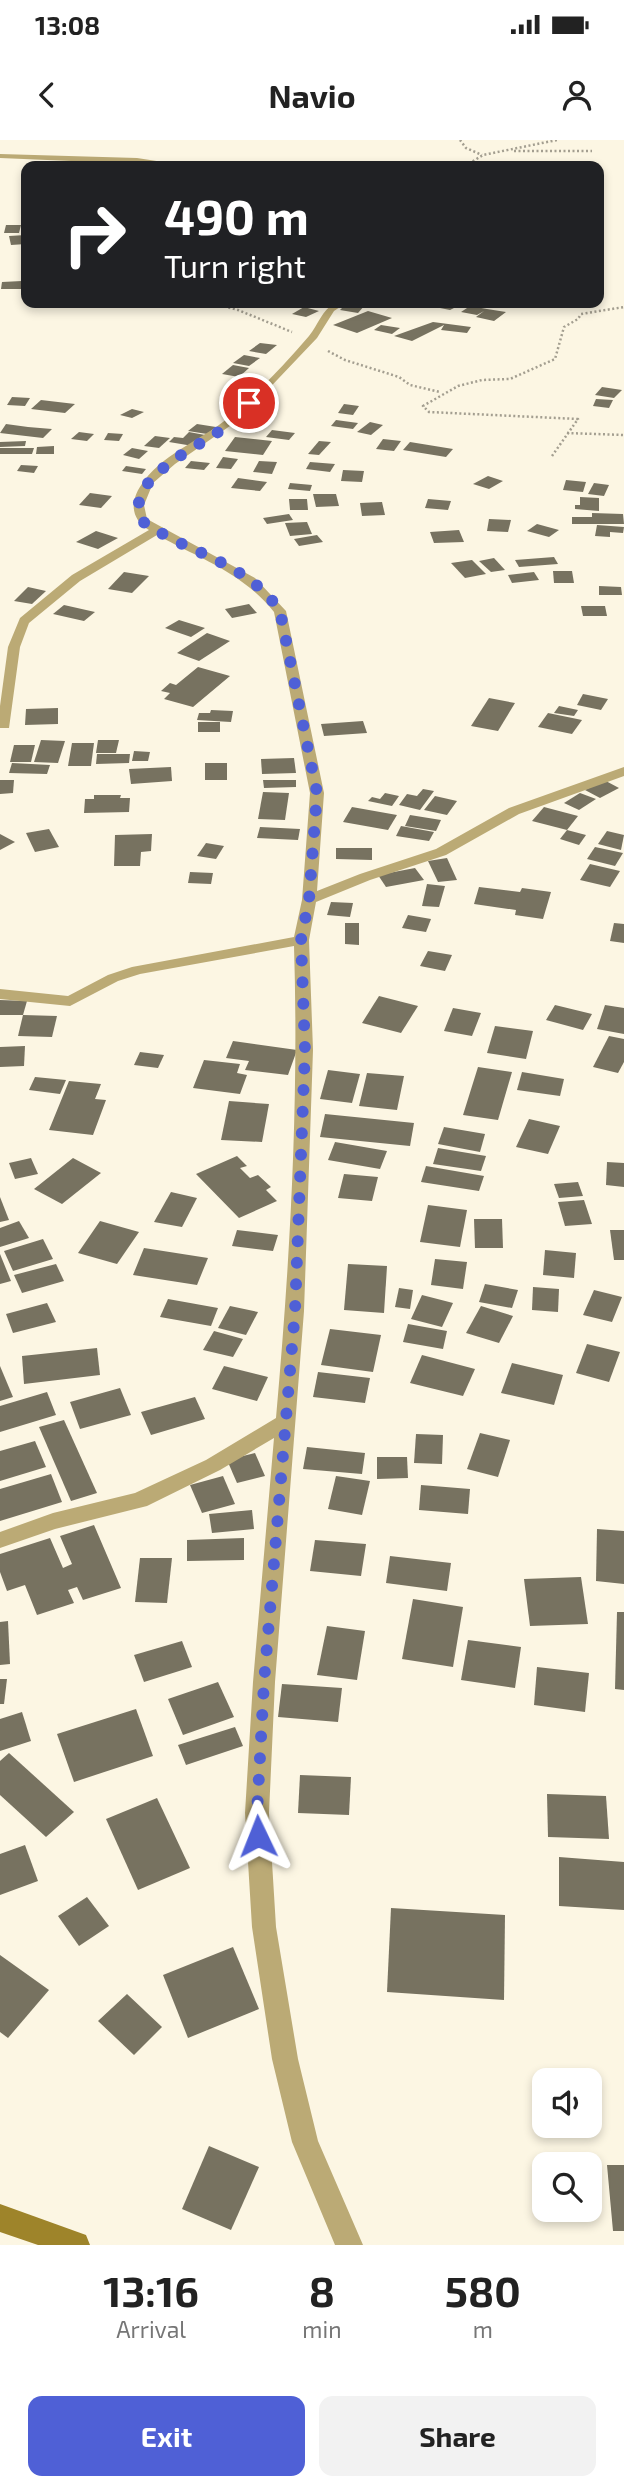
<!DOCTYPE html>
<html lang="en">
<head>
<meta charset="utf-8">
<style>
  :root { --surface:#fff; --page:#f2f2f2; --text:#222; --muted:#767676; --accent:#4f60d6 }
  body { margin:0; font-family:"Exo 2",sans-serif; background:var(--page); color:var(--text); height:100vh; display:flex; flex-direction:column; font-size:26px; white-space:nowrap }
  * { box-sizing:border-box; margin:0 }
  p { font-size:23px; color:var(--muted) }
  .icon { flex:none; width:38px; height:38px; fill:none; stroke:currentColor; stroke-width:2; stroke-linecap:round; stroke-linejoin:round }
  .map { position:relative; height:2105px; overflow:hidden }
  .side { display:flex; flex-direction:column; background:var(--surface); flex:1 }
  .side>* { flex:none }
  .banner { position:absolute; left:21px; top:21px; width:583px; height:147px; border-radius:14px; box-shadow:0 4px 10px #0003; background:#202124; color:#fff; overflow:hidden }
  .controls { position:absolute; left:532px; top:1928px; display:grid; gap:14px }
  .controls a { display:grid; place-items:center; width:70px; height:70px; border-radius:14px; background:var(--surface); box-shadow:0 4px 10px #0003; font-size:35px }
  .pin { position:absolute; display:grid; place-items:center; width:60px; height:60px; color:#fff; margin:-30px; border:4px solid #fff; border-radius:50%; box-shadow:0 2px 7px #0007 }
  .me { position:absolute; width:77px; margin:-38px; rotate:358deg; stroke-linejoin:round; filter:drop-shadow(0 0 5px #0008) }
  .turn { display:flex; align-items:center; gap:24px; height:147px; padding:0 28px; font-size:32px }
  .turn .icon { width:91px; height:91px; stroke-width:2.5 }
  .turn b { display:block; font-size:49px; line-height:60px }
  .eta { display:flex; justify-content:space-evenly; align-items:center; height:119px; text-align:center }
  .eta b { font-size:42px; font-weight:700; line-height:49px }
  .action { display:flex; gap:14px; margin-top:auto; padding:14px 28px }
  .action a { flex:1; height:80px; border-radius:14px; background:var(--accent); color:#fff; font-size:28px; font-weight:700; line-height:80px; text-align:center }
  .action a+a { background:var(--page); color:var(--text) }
  .status { display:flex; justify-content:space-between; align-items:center; height:49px; padding:0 35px; background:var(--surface); direction:ltr }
  .status svg { height:19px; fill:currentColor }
  header { display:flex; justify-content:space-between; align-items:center; height:91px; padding:0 28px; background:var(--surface); font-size:32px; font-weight:700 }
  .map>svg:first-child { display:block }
  .building { fill:#777260 }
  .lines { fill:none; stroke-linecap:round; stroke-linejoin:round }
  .path { stroke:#a39e90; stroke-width:2.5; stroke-dasharray:2 2.5; stroke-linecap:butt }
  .street { fill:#bbaa75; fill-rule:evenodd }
  .secondary { fill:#9e842a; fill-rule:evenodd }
  .route { stroke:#4f60d6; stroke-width:12; stroke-dasharray:0 21.6 }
</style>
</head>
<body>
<div class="status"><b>13:08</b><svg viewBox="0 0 49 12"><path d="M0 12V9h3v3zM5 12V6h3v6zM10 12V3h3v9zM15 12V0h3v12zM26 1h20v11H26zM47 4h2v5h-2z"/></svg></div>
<header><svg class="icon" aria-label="back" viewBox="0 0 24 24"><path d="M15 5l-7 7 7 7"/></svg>Navio<svg class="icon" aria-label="person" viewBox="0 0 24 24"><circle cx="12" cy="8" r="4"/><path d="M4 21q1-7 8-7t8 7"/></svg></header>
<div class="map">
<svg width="624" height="2105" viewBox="0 0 624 2105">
  <rect width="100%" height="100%" fill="#fcf6e3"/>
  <g class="building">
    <path d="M6,85h15l-2,8h-15z"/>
    <path d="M26,95v9l-15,1 -2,-9z"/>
    <path d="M22,141v8h-21l1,-7z"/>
    <path d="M347,163l18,2 -7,8 -18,-3z"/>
    <path d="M443,163h21l-14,7 -15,-3z"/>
    <path d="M470,166l17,3 19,3 -12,9 -18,-4 8,-6 -7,4 -16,-3z"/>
    <path d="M304,167l15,4 -13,6 -14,-3z"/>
    <path d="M368,171l24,7 -35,15 -24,-8z"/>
    <path d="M433,182l38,5 -4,6 -26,-3 3,-5 -32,16 -18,-5z"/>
    <path d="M381,185l19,3 -8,6 -18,-4z"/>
    <path d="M260,203l17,2 -11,9 -17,-3z"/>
    <path d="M244,215l16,3 -11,8 -16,-3z"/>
    <path d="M233,225l16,3 -10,9 -17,-3z"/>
    <path d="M602,247l20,3 -8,8 -19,-3z"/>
    <path d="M12,257l18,1 -5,8 -18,-1z"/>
    <path d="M596,259l17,1 -4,8 -16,-2z"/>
    <path d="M41,260l34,4 -10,9 -34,-4z"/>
    <path d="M344,264l15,2 -6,9 -15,-2z"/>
    <path d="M132,269l12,3 -12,6 -12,-3z"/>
    <path d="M336,280l22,3 -5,6 -22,-3z"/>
    <path d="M370,282l13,3 -12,10 -14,-3z"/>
    <path d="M6,284l22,3 24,2 -9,9 -43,-5z"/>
    <path d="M197,284l19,3 -9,7 -19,-3z"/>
    <path d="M272,290l23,3 -6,7 -23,-3z"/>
    <path d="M79,292l15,2 -7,7 -16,-2z"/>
    <path d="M189,292l16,3 -12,11 -24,-4 5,-5 9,1z"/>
    <path d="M108,293l15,1 -4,7 -15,-1z"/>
    <path d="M155,296l15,2 -11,10 -15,-2z"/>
    <path d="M235,297l37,4 -9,14 -38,-4z"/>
    <path d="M383,299l18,2 -7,10 -18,-2z"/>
    <path d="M26,301l-1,5 -25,1v-5z"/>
    <path d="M319,301l12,1 -12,13 -11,-1z"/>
    <path d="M410,302l43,7 -7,8 -43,-7z"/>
    <path d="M54,306v8h-18l1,-7z"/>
    <path d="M0,308h34l-2,6h-32z"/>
    <path d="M132,308l16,3 -9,8 -16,-4z"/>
    <path d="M223,317l15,2 -7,10 -15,-1z"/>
    <path d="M191,321l19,2 -6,7 -19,-2z"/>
    <path d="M259,321l18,1 -5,12 -19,-2z"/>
    <path d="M310,322l25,2 -5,8 -24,-3z"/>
    <path d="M21,325l17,1 -4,7 -17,-2z"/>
    <path d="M126,326l20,3 -4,5 -20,-3z"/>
    <path d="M343,330l21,1 -2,11 -21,-1z"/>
    <path d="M488,336l15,5 -14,8 -16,-5z"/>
    <path d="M238,338l29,4 -7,9 -29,-3z"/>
    <path d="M566,340l20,2 -3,10 -20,-2z"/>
    <path d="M290,343l22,2 -2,6 -22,-2z"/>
    <path d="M594,343l15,2 -5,11 -16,-2z"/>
    <path d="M90,353l22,3 -11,12 -22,-3z"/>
    <path d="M313,354h23l3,12 -23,1z"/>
    <path d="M580,357l19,1v13l-24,-2v-4h5z"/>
    <path d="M289,359h18l1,11h-18z"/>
    <path d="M428,359l23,2 -3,9 -23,-2z"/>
    <path d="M382,362l3,13 -23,1 -2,-13z"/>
    <path d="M592,373l31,1 1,10h-52v-7h20z"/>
    <path d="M289,374l4,6 -26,4 -4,-6z"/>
    <path d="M489,379l22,1 -3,12 -21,-1z"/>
    <path d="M307,382l5,12 -22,2 -5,-13z"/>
    <path d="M537,384l22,6 -10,7 -22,-6z"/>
    <path d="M597,385l27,2 -1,6 -13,-1v5l-15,-1z"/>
    <path d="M459,390l5,12 -30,1 -4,-11z"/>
    <path d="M96,391l22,7 -20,11 -22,-7z"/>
    <path d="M317,395l6,7 -24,4 -5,-7z"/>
    <path d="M554,417l4,7 -39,3 -4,-7z"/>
    <path d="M494,418l11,12 -14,2 -12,-11z"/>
    <path d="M472,420l14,14 -21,4 -14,-15z"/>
    <path d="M553,431h19l2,12h-20z"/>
    <path d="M124,432l25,4 -17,17 -24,-4z"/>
    <path d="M534,432l5,8 -27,3 -4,-8z"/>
    <path d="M599,446l22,1 1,8h-23z"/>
    <path d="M28,447l18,4 -14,13 -18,-3z"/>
    <path d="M249,464l8,9 -25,5 -7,-9z"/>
    <path d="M64,465l31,7 -11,9 -31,-7z"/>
    <path d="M581,466h24l2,10h-24z"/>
    <path d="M179,480l26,8 -14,9 -26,-9z"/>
    <path d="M207,493l23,8 -31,20 -22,-8z"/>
    <path d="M198,527l32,9 -37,31 -29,-8 6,-6 -9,-2 9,-8 6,2z"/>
    <path d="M583,554l25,5 -7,11 -24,-5z"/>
    <path d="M489,558l26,5 -17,28 -27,-5z"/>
    <path d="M559,566l19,4 -4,6 -20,-3z"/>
    <path d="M58,568v16l-33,1 1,-16z"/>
    <path d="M211,570l22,1 -2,11 -34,-2 2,-7h11z"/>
    <path d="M548,573l34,7 -10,14 -34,-7z"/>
    <path d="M363,581l4,12 -43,3 -3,-12z"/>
    <rect x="198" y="582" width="22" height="10"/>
    <path d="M41,600l24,1 -7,22 -24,-1z"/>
    <path d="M98,600h21l-3,13h-20z"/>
    <path d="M72,603h22l-3,23h-23z"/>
    <path d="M14,605h21l-4,17h-21z"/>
    <path d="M134,611l16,1 -2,9h-16z"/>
    <path d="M97,614h33l-1,9 -33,1z"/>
    <path d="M294,618l2,15 -34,1 -1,-15z"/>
    <path d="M12,623l38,2 -3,9 -38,-1z"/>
    <rect x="205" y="623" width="22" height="17"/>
    <path d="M171,627l1,14 -41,3 -2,-15z"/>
    <path d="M0,640h14l-1,13 -13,1z"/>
    <path d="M263,640h33v7l-32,1z"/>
    <path d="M604,640l15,8 -19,10 -15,-8z"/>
    <path d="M423,649l11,2 -14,19 -21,-5 8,-11 10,2z"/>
    <path d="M263,652l26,1 -4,27 -27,-1z"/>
    <path d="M385,653l14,3 -7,10 -24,-5 4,-4 8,2z"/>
    <path d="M580,653l16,6 -17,11 -15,-7z"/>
    <path d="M94,655h27l-1,3h10l-1,14 -45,1 1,-14h9z"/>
    <path d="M435,656l22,5 -10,14 -23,-5z"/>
    <path d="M352,667l45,8 -9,15 -45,-8z"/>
    <path d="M544,667l34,9 -11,14 -35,-9z"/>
    <path d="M410,675l31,5 -5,11 -31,-5z"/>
    <path d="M401,686l33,6 -5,9 -33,-5z"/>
    <path d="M260,687l40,2 -2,11 -41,-2z"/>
    <path d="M49,689l10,18 -24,5 -9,-19z"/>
    <path d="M567,690l19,5 -7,10 -19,-6z"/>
    <path d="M607,691l17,4 -3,15 -23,-6z"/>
    <path d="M0,694l15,8 -15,8z"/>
    <path d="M152,694l-1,17 -10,1 -1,14h-26l1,-31z"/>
    <path d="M206,703l18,3 -8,13 -19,-3z"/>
    <path d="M595,707l28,6 -8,13 -28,-7z"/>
    <path d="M336,708h36v12l-36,-1z"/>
    <path d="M447,718l10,22 -19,2 -10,-21z"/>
    <path d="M590,724l30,7 -10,16 -30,-7z"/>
    <path d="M415,728l9,12 -38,7 -8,-12z"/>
    <path d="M190,732l23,1 -2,11 -23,-1z"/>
    <path d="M427,744l18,2 -6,21 -17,-1z"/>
    <path d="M479,747l41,5 2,-4 29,4 -8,27 -28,-4 1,-5 -42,-6z"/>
    <path d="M331,762l22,1 -3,14 -23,-2z"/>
    <path d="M408,775l23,4 -5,13 -24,-4z"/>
    <path d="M345,783h14v22l-14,-1z"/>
    <path d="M614,783l10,1v19l-14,-2z"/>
    <path d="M428,811l24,4 -7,16 -25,-5z"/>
    <path d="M379,856l39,10 -17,27 -39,-10z"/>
    <path d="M0,860l27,1 -4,14h-23z"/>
    <path d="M555,865l37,9 -9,16 -37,-10z"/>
    <path d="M605,865l19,3v26l-27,-5z"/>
    <path d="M453,868l28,5 -9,23 -28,-5z"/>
    <path d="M23,875l34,1 -5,21 -34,-1z"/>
    <path d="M495,886l38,5 -7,28 -39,-6z"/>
    <path d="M609,896l15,3v23l-6,11 -25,-6z"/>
    <path d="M233,901l64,9 -9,25 -43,-5 4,-9 -23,-3z"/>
    <path d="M25,906l-1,20 -24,1v-20z"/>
    <path d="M140,912l24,3 -6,13 -24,-3z"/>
    <path d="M204,920l36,4 -3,9 10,2 -7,19 -47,-6z"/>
    <path d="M478,927l34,5 -14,48 -35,-5z"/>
    <path d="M328,930l32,4 -8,29 -32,-4z"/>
    <path d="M522,932l42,7 -4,17 -43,-6z"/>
    <path d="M367,933l37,3 -7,34 -38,-4z"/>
    <path d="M35,937l31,3 -6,14 -31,-4z"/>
    <path d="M69,941l32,3 -6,15 11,1 -13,35 -44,-5z"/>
    <path d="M229,961l40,3 -7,38 -41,-2z"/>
    <path d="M325,974l89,9 -4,23 -90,-9z"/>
    <path d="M529,979l31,7 -12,28 -32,-7z"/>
    <path d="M444,987l41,7 -5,18 -42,-8z"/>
    <path d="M335,1002l52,9 -7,18 -52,-9z"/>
    <path d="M438,1008l48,8 -5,15 -48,-7z"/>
    <path d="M237,1016l10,10 -7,2 10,10 8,-3 13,12 -5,3 11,11 -38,17 -43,-44z"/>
    <path d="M31,1018l7,16 -23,5 -6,-16z"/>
    <path d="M73,1018l28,15 -39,31 -28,-15z"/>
    <path d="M607,1022l17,1v24l-18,-2z"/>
    <path d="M426,1026l58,10 -5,15 -58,-9z"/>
    <path d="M344,1034l34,3 -6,24 -34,-3z"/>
    <path d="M578,1042l5,14 -24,2 -5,-14z"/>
    <path d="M171,1052l26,6 -15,29 -28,-5z"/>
    <path d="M0,1057l9,23 -9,2z"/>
    <path d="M584,1060l8,24 -27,2 -7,-24z"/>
    <path d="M428,1065l39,5 -7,37 -40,-5z"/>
    <path d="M474,1079h28l1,29h-28z"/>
    <path d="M19,1081l10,17 -29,9v-19z"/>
    <path d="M100,1081l39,11 -22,32 -39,-11z"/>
    <path d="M237,1090l41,5 -5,16 -41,-5z"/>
    <path d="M610,1090h14v30h-10z"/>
    <path d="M43,1099l10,20 -40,12 -9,-20z"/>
    <path d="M144,1108l64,10 -11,27 -64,-10z"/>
    <path d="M545,1110l31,3 -2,25 -31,-3z"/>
    <path d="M0,1114l11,27 -11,3z"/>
    <path d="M435,1119l32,3 -4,27 -32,-4z"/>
    <path d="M56,1124l8,17 -42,12 -8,-18z"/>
    <path d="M348,1124l39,2 -3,47 -40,-3z"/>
    <path d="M485,1144l33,6 -6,18 -33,-6z"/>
    <path d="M533,1147l26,2 -1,23 -26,-2z"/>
    <path d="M399,1148l14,2 -3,19 -15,-2z"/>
    <path d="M594,1150l28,7 -10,25 -29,-7z"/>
    <path d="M422,1155l31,8 -11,24 -31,-8z"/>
    <path d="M168,1159l50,9 -7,18 -51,-9z"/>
    <path d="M47,1163l9,19 -43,11 -7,-19z"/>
    <path d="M230,1166l28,6 -12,23 -28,-7z"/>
    <path d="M481,1166l32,10 -14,27 -33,-10z"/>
    <path d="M408,1184l39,7 -4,18 -40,-7z"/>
    <path d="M330,1189l51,6 -8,37 -52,-7z"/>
    <path d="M214,1191l29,8 -10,18 -30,-7z"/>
    <path d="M587,1204l33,8 -11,30 -33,-9z"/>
    <path d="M97,1208l3,27 -76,9 -2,-28z"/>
    <path d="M422,1215l53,14 -12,27 -53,-13z"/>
    <path d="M512,1223l51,12 -9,30 -53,-12z"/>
    <path d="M0,1226l13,31 -13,4z"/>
    <path d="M224,1226l44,11 -11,24 -45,-12z"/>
    <path d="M318,1232l52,6 -5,25 -52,-6z"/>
    <path d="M120,1248l11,27 -51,14 -10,-27z"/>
    <path d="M47,1252l9,23 -56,17v-26z"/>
    <path d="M195,1257l10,22 -54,16 -10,-23z"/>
    <path d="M64,1280l33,73 -26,8 -32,-74z"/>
    <path d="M480,1293l30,7 -12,37 -31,-8z"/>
    <path d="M416,1294l27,1 -1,29 -28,-1z"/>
    <path d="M35,1301l11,26 -46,14v-30z"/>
    <path d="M307,1307l58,6 -3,21 -59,-5z"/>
    <path d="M255,1313l10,23 -28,7 -10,-23z"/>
    <path d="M377,1317h30l1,21 -31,1z"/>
    <path d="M51,1334l11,28 -62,19v-32z"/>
    <path d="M223,1336l12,28 -33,9 -12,-28z"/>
    <path d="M336,1336l34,5 -8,34 -34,-6z"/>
    <path d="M421,1345l49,4 -2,25 -49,-4z"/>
    <path d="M252,1370l2,19 -42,4 -3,-19z"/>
    <path d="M94,1385l27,63 -38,12 -6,-13 -9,3 6,13 -37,12 -12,-30 -18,6 -7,-19v-18l50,-16 13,30 9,-4 -12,-28z"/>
    <path d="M597,1389l27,2v53l-28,-3z"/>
    <path d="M244,1398v22l-57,1v-21z"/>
    <path d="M315,1400l51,4 -5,32 -51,-5z"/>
    <path d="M390,1416l61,7 -4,28 -61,-8z"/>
    <path d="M140,1418h32l-5,45 -32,-1z"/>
    <path d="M581,1437l7,47 -58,2 -6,-47z"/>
    <path d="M413,1459l50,8 -10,60 -51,-8z"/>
    <path d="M617,1472h7v78l-9,-1z"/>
    <path d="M8,1481l2,43 -10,1v-43z"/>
    <path d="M327,1486l38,5 -8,49 -40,-5z"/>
    <path d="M468,1500l53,7 -6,41 -54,-8z"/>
    <path d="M182,1501l10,26 -48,15 -10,-27z"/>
    <path d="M537,1527l52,6 -4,39 -51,-7z"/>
    <path d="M0,1539h7l-3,25h-4z"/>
    <path d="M218,1542l16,35 -51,18 -15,-36z"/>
    <path d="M282,1544l60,4 -4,34 -60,-5z"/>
    <path d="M136,1569l17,47 -79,26 -17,-48z"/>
    <path d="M22,1572l9,29 -31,10v-32z"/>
    <path d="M235,1587l8,19 -57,19 -8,-20z"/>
    <path d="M9,1613l65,59 -28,25 -46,-42v-34z"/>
    <path d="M300,1635l51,2 -2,38 -51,-2z"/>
    <path d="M547,1654l59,2 3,43 -61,-2z"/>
    <path d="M157,1658l33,70 -52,22 -32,-71z"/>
    <path d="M25,1705l13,36 -38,14v-41z"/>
    <path d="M559,1717l65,5v48l-65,-4z"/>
    <path d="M87,1757l22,29 -30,20 -21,-30z"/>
    <path d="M391,1768l114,7 -1,85 -117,-8z"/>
    <path d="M233,1807l26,62 -71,29 -25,-63z"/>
    <path d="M0,1815l49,35 -41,48 -8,-6z"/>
    <path d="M127,1854l35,33 -28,28 -36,-34z"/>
    <path d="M209,2006l50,21 -28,63 -49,-21z"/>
    <path d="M607,2025h17v66h-11z"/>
  </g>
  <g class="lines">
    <g class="path">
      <path d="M460,0l6,8 16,7"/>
      <path d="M514,11h78"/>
      <path d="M465,26l18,-11 74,-15"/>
      <path d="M211,163l27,7 54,22"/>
      <path d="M328,211l17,9 54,17 11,8 30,7"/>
      <path d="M567,293l57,2"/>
      <path d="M552,316l26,-37 -149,-7 -6,-6 35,-20 24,-6 28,-1 45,-20 9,-32 14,-8 3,-5 43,-7"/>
    </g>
    <g class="street">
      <path d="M0,14l137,4 52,8 -189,-8z"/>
      <path d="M335,163h11l-12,8 -17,27 -77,81 -65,45 -22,19 -9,22 3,14 108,59 31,33 38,182 -7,98 43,-17 76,-25 73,-41 115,-41v9l-105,38 -73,41 -76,25 -54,22 -7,38 4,110 -9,261 -29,371 -6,131 7,114 22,132 20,82 45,104h-28l-43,-103 -20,-83 -20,-132 -7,-114 8,-131 21,-244 -54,32 -73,36 -92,23 -55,19v-16l53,-19 82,-20 71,-33 70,-42c14,-157 23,-315 18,-472l-154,28 -22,7 -48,25 -70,-7v-10l68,7 40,-21 24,-8 162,-30 8,-37 8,-107 -36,-181c-31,-39 -75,-54 -117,-77l-77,46 -51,42 -9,24 -11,81h-9v-22l8,-59 12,-29 52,-43 77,-45c-20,-12 -19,-31 -5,-49 22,-30 63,-43 90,-68 26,-23 52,-50 75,-77 9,-11 13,-26 26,-33z"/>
    </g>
    <path class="secondary" d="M0,2064l86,31 4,10h-52l-38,-13z"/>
  </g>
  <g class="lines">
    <path class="route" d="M249,263c-9,9 -17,19 -28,27 -26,19 -99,50 -79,91 46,33 104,40 138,90l37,182 -8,107 -8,40 4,110 -10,261 -31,371 -7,131 1,23"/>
  </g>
</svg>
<div class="controls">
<a><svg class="icon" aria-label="sound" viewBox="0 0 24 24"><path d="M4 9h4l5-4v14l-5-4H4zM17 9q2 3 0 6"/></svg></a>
<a><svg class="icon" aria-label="search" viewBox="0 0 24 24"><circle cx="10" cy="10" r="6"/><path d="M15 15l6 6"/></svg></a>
</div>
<div class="pin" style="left:249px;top:263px;background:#d93025"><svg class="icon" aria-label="arrive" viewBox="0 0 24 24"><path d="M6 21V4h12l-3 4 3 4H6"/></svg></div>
<svg class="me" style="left:258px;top:1696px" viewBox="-20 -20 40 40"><path d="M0-17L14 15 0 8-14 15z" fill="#4f60d6" stroke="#fff" stroke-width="4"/></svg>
<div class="banner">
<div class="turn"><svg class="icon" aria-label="right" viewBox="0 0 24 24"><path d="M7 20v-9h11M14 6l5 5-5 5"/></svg><div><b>490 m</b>Turn right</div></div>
</div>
</div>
<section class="side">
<div class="eta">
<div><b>13:16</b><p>Arrival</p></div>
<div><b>8</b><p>min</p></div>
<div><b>580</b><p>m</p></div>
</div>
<div class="action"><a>Exit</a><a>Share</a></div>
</section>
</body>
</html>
